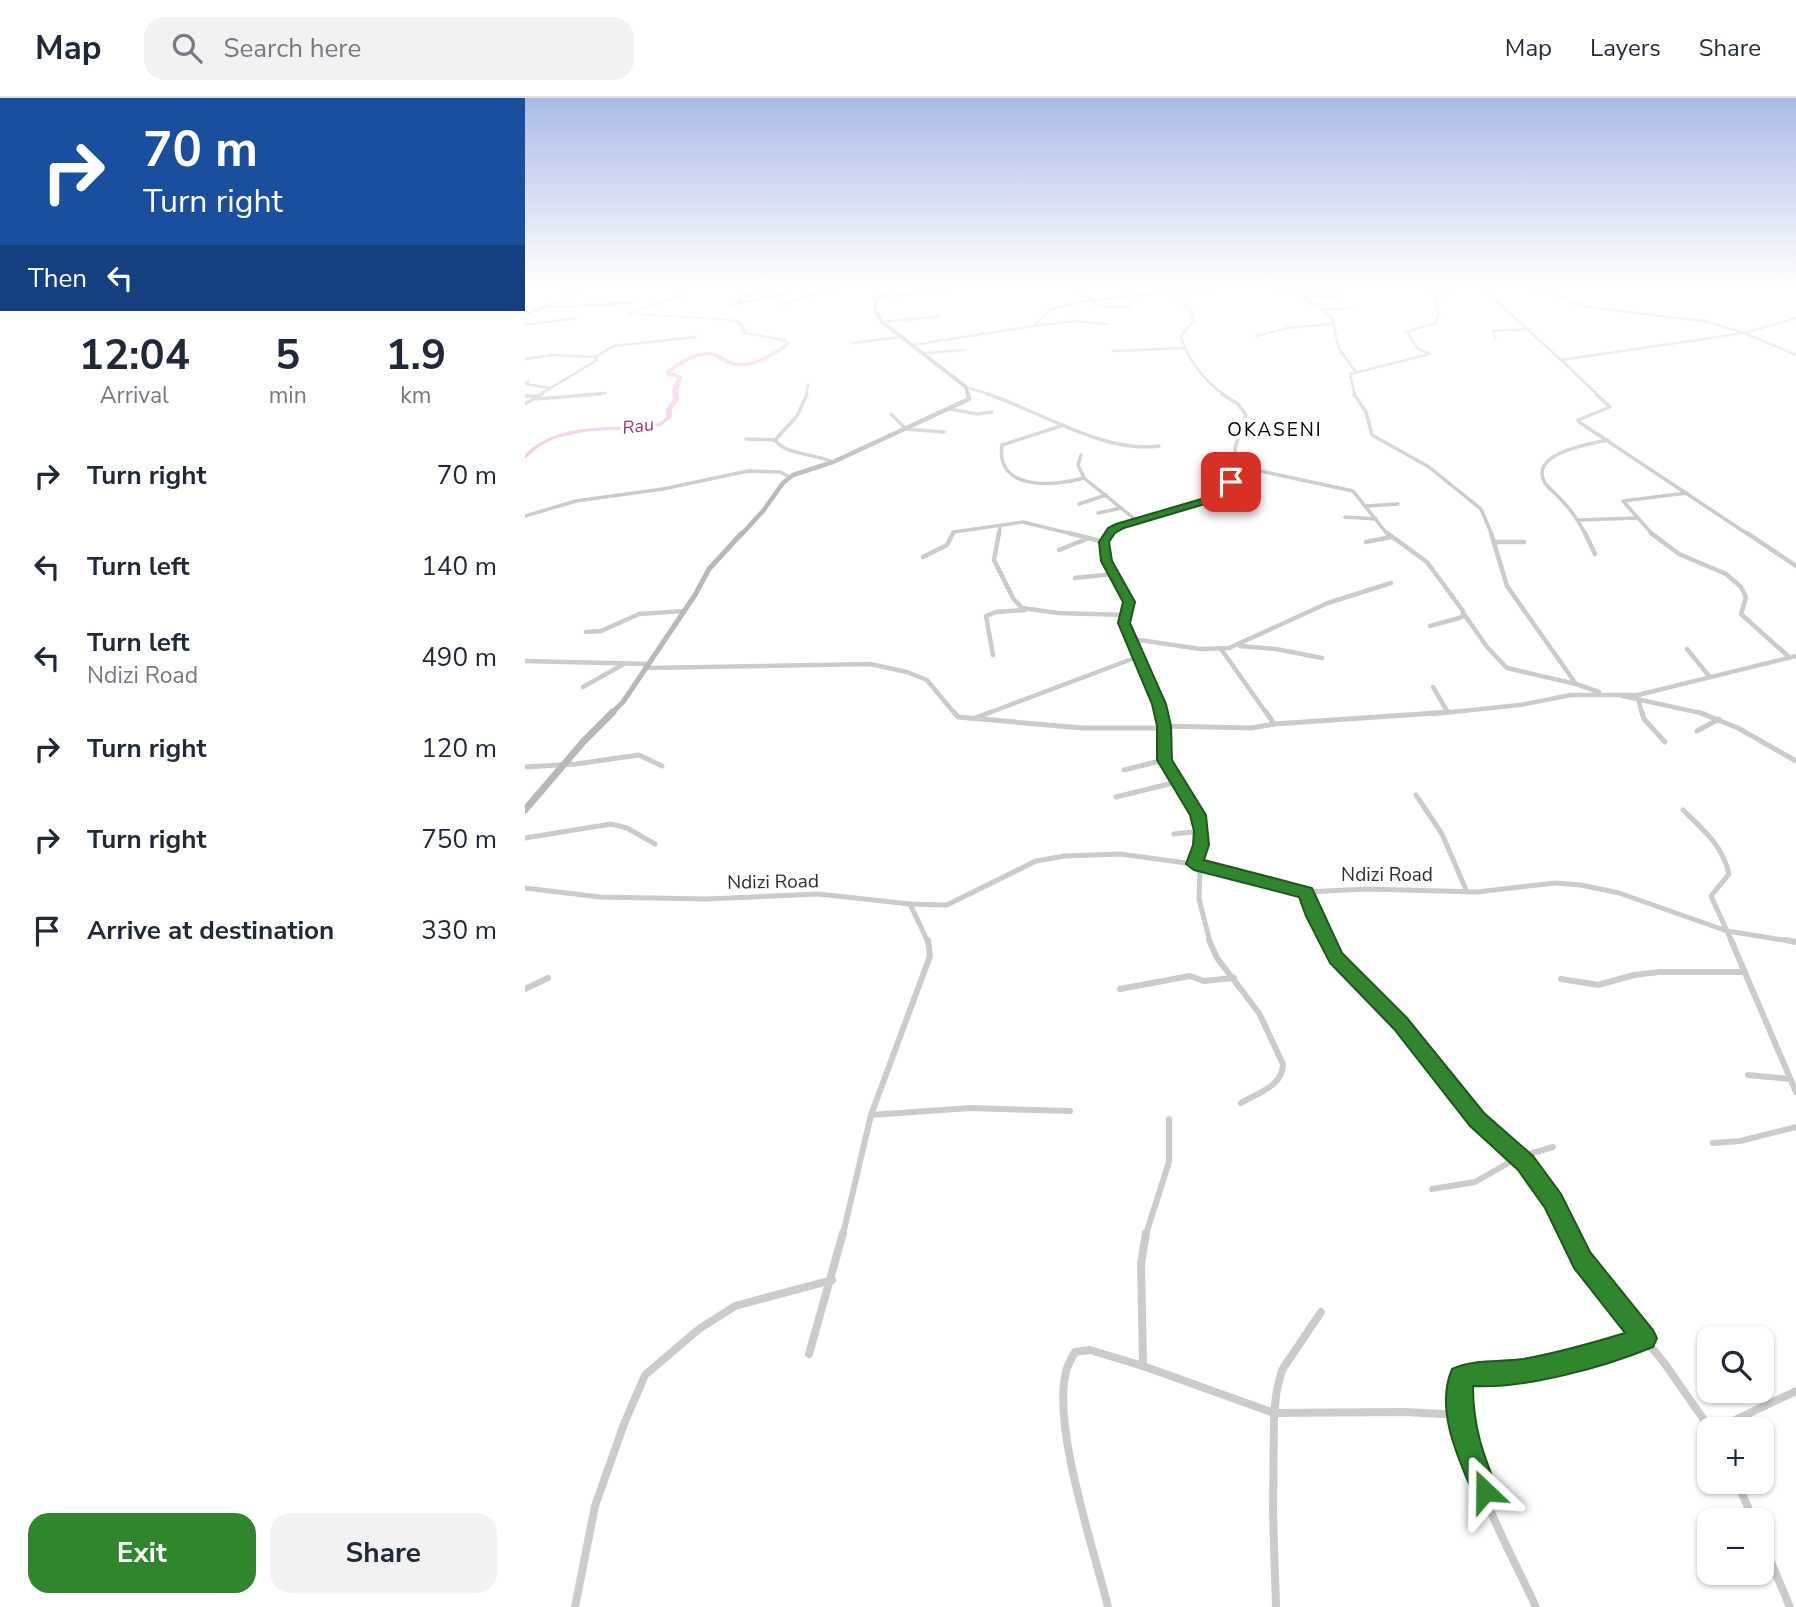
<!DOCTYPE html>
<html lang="en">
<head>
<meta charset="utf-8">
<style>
  :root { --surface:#fff; --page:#f2f2f3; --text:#1f2937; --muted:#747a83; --line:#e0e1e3; --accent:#2f862c }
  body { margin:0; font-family:"Nunito Sans",sans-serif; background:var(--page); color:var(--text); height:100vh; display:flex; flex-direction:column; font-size:26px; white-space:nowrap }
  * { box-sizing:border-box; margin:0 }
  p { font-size:23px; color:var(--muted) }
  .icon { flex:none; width:38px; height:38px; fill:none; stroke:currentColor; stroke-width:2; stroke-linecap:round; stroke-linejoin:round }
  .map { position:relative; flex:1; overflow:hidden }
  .drawer { display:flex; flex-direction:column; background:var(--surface); width:525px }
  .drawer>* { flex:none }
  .guide { background:#1a4fa0; color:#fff; overflow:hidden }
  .fabs { position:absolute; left:1172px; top:1228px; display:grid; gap:14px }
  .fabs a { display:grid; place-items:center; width:77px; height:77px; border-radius:14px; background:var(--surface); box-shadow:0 2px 5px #0004; font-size:35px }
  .pin { position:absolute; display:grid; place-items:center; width:60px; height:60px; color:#fff; margin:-30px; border-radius:14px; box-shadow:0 4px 10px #0006 }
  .me { position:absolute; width:77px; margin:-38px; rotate:337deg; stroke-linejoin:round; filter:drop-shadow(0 0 5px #0008) }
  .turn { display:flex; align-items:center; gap:24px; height:147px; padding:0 28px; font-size:32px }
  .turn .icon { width:91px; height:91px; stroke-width:2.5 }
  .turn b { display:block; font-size:49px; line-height:60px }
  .then { display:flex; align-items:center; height:66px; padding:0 28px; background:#0003; gap:14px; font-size:26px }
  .eta { display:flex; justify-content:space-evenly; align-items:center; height:119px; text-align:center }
  .eta b { font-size:42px; font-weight:700; line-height:49px }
  .cta { display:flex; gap:14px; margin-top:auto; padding:14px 28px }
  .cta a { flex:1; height:80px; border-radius:21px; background:var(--accent); color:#fff; font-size:28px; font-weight:700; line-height:80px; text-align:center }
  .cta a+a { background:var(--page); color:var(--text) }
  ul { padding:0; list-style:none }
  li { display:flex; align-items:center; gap:21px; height:91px; padding:0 28px }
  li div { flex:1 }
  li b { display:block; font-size:26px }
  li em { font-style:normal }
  header { display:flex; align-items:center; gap:42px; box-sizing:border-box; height:98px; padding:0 35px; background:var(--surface); border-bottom:2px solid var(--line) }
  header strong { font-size:33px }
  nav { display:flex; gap:38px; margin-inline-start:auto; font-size:24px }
  .search { width:490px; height:63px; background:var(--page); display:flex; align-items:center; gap:18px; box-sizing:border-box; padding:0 24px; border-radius:21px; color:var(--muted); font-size:26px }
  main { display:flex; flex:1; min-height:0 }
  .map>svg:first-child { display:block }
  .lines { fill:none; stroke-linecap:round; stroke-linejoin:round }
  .river { fill:#efc5e2; fill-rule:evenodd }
  .street-far5 { stroke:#cbcbcb; stroke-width:2.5 }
  .street-far4 { stroke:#cbcbcb; stroke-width:3.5 }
  .street-far3 { stroke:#cbcbcb; stroke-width:4.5 }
  .street-far2 { stroke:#cbcbcb; stroke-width:5 }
  .street-far1 { stroke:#cbcbcb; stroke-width:6 }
  .street { stroke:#cbcbcb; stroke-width:8 }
  .secondary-far3 { stroke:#b8b8b8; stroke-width:3.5 }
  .secondary-far2 { stroke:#b8b8b8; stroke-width:4.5 }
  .secondary-far1 { stroke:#b8b8b8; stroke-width:5 }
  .secondary { stroke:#b8b8b8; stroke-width:7 }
  .route { fill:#2f862c; stroke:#1f571d; stroke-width:2 }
  .labels { text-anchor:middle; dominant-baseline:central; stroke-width:7; stroke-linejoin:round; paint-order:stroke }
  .far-water-label { font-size:18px; font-style:italic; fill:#99347b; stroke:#fff }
  .far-quarter-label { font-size:19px; letter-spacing:2px; fill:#000; stroke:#fff }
  .street-label { font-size:19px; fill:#2e2e2e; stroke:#fff }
</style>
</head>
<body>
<header>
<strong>Map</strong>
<div class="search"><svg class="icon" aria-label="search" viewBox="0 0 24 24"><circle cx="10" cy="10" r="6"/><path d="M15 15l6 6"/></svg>Search here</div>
<nav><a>Map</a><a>Layers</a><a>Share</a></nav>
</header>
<main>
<section class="drawer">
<div class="guide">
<div class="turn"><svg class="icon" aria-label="right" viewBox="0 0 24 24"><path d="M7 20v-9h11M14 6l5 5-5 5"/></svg><div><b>70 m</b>Turn right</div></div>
<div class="then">Then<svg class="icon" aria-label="left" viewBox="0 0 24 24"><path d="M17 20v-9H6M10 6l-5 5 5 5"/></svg></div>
</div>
<div class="eta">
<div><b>12:04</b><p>Arrival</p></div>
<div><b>5</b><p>min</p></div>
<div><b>1.9</b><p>km</p></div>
</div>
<ul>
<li><svg class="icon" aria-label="right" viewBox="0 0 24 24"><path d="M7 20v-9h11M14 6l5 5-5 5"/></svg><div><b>Turn right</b></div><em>70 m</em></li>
<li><svg class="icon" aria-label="left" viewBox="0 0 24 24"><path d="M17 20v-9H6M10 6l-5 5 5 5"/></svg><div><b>Turn left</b></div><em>140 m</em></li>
<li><svg class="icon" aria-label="left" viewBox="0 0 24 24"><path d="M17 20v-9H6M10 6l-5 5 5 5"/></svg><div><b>Turn left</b><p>Ndizi Road</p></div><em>490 m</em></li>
<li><svg class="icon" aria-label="right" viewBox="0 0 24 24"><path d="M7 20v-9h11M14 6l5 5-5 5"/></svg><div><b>Turn right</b></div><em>120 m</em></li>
<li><svg class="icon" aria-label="right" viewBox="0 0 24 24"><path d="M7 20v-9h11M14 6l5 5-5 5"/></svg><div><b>Turn right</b></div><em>750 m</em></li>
<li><svg class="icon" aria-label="arrive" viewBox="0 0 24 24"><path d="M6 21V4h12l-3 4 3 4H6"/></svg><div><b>Arrive at destination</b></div><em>330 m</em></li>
</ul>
<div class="cta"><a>Exit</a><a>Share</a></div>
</section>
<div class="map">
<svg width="1271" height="1509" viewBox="0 0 1271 1509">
  <rect width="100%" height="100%" fill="#fff"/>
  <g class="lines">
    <path class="river" d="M153,187h4l-1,5 6,5 -54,18 99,6 10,3 5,10 39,7 4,5c-16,14 -43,29 -65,19 -6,-2 -8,-7 -15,-8 -13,-1 -29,10 -39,17l12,5 -5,13 1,10 -7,9v8l-11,9 -17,3 -55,2 -33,7 -16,8 -15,13v-5c37,-35 87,-23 134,-31l7,-6v-8l7,-9 -1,-10 5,-12 -10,-2 -2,-4c12,-10 33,-24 50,-19 10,3 14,10 25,10 17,0 31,-10 45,-19l-3,-3 -39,-7 -5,-10 -7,-3 -105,-7 15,-7 41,-13 -5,-4z"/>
    <g class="street-far5">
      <path d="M546,187l30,22h29"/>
      <path d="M634,187l33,25 1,11 -12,15c5,22 25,47 44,59"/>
      <path d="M776,187l3,12 28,21 7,31 17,23"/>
      <path d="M900,187l17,8"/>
      <path d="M954,187l82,75"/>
      <path d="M1002,187l60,22 117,14 40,12 52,22"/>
      <path d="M217,188l8,-1"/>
      <path d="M748,192h29"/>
      <path d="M355,198l65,-4"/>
      <path d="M779,199h33"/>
      <path d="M218,204l-5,-3 8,-4 23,-3"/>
      <path d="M257,206l60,-19"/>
      <path d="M208,207l56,-12 2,-8"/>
      <path d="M24,209l83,-4"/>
      <path d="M798,211l30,-1"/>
      <path d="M0,217l56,-23 -16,-4"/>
      <path d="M357,224l58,-6"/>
      <path d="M0,227l50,-7"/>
      <path d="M509,228l39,-5 35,3"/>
      <path d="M731,238l32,-8 44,-4"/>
      <path d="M970,240l-2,-7 34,-2"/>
      <path d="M327,245l49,-6"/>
      <path d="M387,247l122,-19 15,-16 23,-7 155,-18"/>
      <path d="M588,253l71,-3"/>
      <path d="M397,255l42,-3"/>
      <path d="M903,255l-10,-4 -11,-17 28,-9 4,-10 -3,-13 18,-15"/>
      <path d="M70,259l19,-11 82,-9"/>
      <path d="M0,261l27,-4 43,2 2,3 -58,35"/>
      <path d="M3,283l-2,3 25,4"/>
      <path d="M441,289l26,8"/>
      <path d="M54,297l27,-2"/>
      <path d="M281,297l2,-10"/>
      <path d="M830,297l-5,-21 80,-20"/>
      <path d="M1073,297l-37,-35 183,-27 52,-15"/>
    </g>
    <g class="street-far4">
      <path d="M282,296l-10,22 -22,24c9,14 40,14 58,22"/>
      <path d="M462,296c53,17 117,60 172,52"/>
      <path d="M829,296l12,18 6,23 57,32 52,42 11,26"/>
      <path d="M1071,296l14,13 -32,13 1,2 170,113"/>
      <path d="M0,298h12"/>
      <path d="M11,301l64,-5"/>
      <path d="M0,306l17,-10"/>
      <path d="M425,311l27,5 15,-2"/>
      <path d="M366,316l15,15 38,3"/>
      <path d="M539,327l-62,20c-7,47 54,41 82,33"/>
      <path d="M221,341l29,1"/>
      <path d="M556,357l-3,10 6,13 53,43"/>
      <path d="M712,368l116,25 35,44"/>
      <path d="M554,406l27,-9"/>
      <path d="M842,408l31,-2"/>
      <path d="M573,415l23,-5"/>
      <path d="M0,418l51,-15 87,-12 85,-18 32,1 10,5"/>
      <path d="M820,419l31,2"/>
      <path d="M1053,422l59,-2"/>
      <path d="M427,437l2,-3 69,-10 53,13"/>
      <path d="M474,437l1,-8"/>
      <path d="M583,437l3,-5 9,-4 104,-32 13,-24 -2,-22 11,-33 -8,-11 -16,-10"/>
      <path d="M1061,437c-6,-11 -13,-23 -22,-32 -5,-7 -14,-13 -19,-20 -17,-30 45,-39 63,-43"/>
      <path d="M1128,437l-30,-34 64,-8"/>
    </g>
    <g class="street-far3">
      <path d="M474,435l-5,27 19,38 9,10 36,5 67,2"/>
      <path d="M544,435l35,9"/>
      <path d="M584,435c-13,22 9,49 20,69l-5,21 37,91"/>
      <path d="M862,435l40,29 36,49v5l-4,2 -29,8"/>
      <path d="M966,435l16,53 69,98 23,8"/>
      <path d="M1060,435l10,21"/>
      <path d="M1126,435l28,21 47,20 15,13 5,10 -5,17 48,43"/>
      <path d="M1222,435l49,33"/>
      <path d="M841,444l25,-5"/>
      <path d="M969,444h30"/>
      <path d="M534,452l30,-12"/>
      <path d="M398,459l24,-12 6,-12"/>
      <path d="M550,480l38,-4"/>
      <path d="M939,516l23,33 20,21 69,16"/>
      <path d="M61,534l15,-1 38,-17 45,-3"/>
      <path d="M608,541l67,10 29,-1 99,-45 63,-20"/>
      <path d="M715,548l36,3 46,9"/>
      <path d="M696,551l46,65"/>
      <path d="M1162,551l22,27"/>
      <path d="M468,557l-7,-39 10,-4 29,-2"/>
      <path d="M0,563l123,3"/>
      <path d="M120,570l225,-4 37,8 20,8 28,34"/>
      <path d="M58,589l41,-23"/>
      <path d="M908,589l14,24"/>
      <path d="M1098,598l82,18"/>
      <path d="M1114,604l3,12"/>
      <path d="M461,616l154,-58"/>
      <path d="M908,616l87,-9 51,-10h67l158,-39"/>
    </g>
    <g class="street-far2">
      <path d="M429,614l4,5 124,11h82"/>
      <path d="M636,614l3,14v34l35,60 2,25 -7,19"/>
      <path d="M741,614l8,12"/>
      <path d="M1117,614l2,7 21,23"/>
      <path d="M1173,614l40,16 58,33"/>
      <path d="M450,620l16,-6"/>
      <path d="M639,628l87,2 23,-4 176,-12"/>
      <path d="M1172,633l22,-12"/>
      <path d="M0,669l51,-3 63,-9 23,11"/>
      <path d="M599,672l40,-10"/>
      <path d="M891,697l26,39 25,58"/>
      <path d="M591,699l61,-15"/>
      <path d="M1158,712c20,19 40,36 46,64l-18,22 21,46"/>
      <path d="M649,736l28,-3"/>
      <path d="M0,740l86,-14 16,4 28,16"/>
      <path d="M675,767l-1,34 11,43"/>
      <path d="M0,790l75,9 106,2 112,-5 92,10 37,1 89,-44 29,-5 55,-2 74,10 112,28 61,-3 110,3 78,-9 26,2 38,8 108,38 69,11"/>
      <path d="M781,794l8,25 14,25"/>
      <path d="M385,806l18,38"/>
    </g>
    <g class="street-far1">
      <path d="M684,842l8,18 42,55 24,51c0,22 -25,29 -42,39"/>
      <path d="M802,842l9,18 65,65 76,96 49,44 27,38 18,33"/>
      <path d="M1206,842l65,152"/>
      <path d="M1261,842l10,2"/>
      <path d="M1036,881l37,6 36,-10 25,-3h86"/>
      <path d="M0,891l23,-11"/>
      <path d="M595,891l70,-13 14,5 30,-3"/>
      <path d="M1223,977l42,4"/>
      <path d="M346,1017l99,-7 100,3"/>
      <path d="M1188,1045l27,-2 56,-14"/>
      <path d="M907,1091l43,-7 44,-25 34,-10"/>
      <path d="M318,1136l28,-119 59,-159 -2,-16"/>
      <path d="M621,1136l23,-72v-43"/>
    </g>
    <g class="street">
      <path d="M1045,1135l23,42 72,89 46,66"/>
      <path d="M284,1256l34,-121"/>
      <path d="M618,1268l-2,-102 5,-31"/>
      <path d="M1189,1332l82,-39"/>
      <path d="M1212,1384l17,39"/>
      <path d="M1237,1443l28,66"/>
      <path d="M50,1509l20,-101 29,-82 21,-49 54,-46 36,-23 97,-26"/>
      <path d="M583,1509c-14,-58 -56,-180 -42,-235 1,-7 6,-14 9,-20l15,-2 53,16 131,47 131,-1 55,3"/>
      <path d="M751,1509l-3,-95 1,-99 3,-24 5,-19 39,-58"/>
      <path d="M1011,1509c-31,-67 -84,-155 -75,-230l64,-6 120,-33"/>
    </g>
    <g class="secondary-far3">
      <path d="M370,187l-20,16v9l7,12 84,65 2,8"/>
      <path d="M1267,187l4,1"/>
    </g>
    <path class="secondary-far2" d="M216,437l22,-24 20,-28 10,-8 40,-13 136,-63 -1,-5"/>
    <path class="secondary-far1" d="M86,616l12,-12 72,-107 14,-26 33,-36"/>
    <path class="secondary" d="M0,712l58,-68 30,-30"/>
  </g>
  <linearGradient id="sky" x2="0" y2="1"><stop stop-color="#abbbe6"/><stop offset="0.47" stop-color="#fff"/><stop offset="1" stop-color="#fff" stop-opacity="0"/></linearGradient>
  <rect width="1271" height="398" fill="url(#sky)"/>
  <path class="route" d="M706,381l5,3 -14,17 -98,29 -9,5 -6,9 3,19 23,41 -5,21 36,81 5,22 1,34 34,55 3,30 -5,15 108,28 30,65 65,65 77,95 49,43 28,38 29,58 63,78 4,8 -4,9c-49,20 -127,42 -180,39 0,41 10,68 25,105l-3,9 -10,4 -9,-4c-16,-38 -42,-89 -24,-131 22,-10 47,-7 71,-10 34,-6 69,-16 102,-26l-51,-65 -29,-60 -27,-38 -48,-44 -76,-97 -64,-66 -24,-47 -7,-19 -105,-27 -8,-6 7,-19 1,-14 -4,-16 -33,-55v-34l-5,-22 -34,-81 5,-21 -22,-41 -2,-19 9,-14 8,-4 99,-29z"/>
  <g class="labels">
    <g class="far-water-label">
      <text transform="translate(113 328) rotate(-7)">Rau</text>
    </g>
    <g class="far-quarter-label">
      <text x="750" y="332">OKASENI</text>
    </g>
    <g class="street-label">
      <text x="862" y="777">Ndizi Road</text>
      <text transform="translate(248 784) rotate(-1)">Ndizi Road</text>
    </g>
  </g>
</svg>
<div class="fabs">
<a><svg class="icon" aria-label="search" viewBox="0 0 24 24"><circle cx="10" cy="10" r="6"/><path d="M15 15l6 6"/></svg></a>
<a>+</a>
<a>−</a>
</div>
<div class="pin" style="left:706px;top:384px;background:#d93025"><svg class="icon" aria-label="arrive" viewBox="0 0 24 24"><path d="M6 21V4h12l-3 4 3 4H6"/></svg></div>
<svg class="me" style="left:960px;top:1393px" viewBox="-20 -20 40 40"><path d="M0-17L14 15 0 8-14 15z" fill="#2f862c" stroke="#fff" stroke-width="4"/></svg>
</div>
</main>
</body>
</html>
